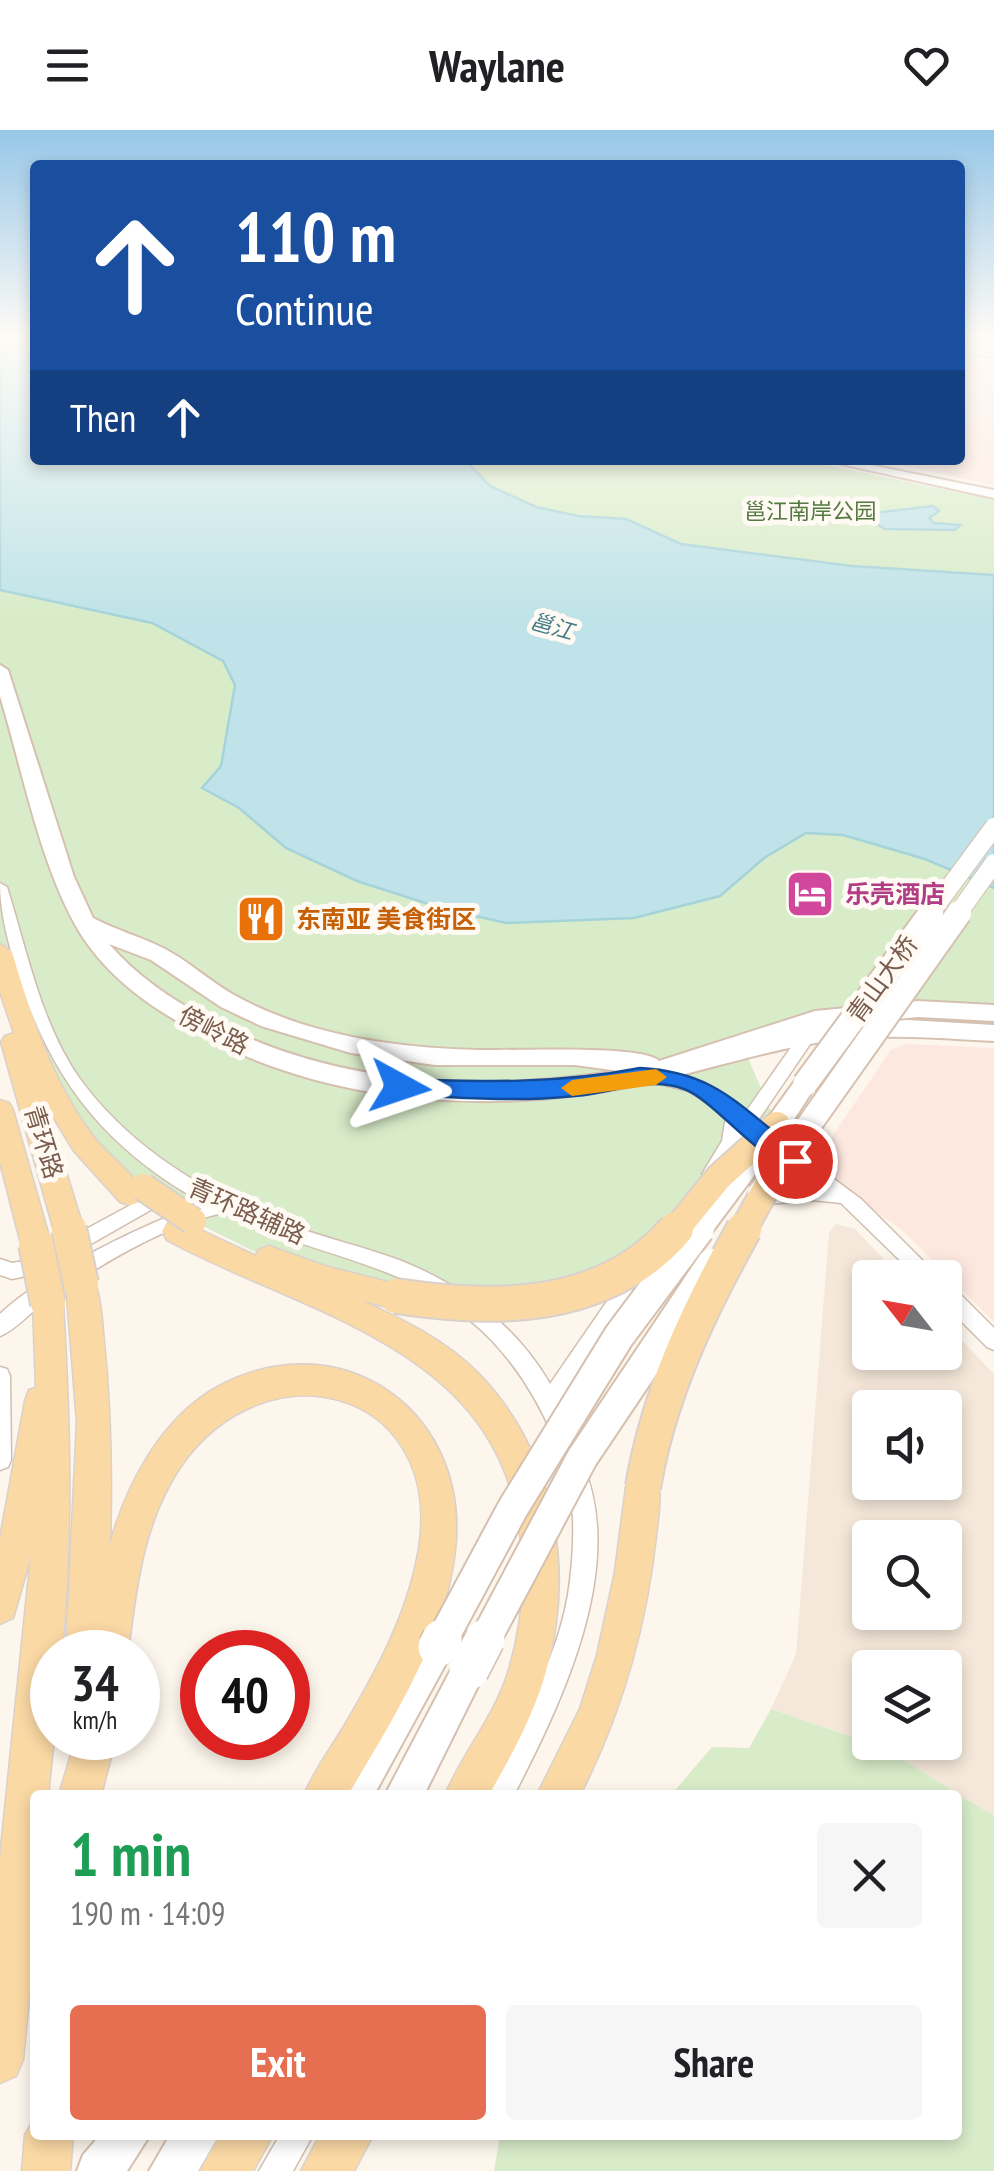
<!DOCTYPE html>
<html lang="en">
<head>
<meta charset="utf-8">
<style>
  :root { --surface:#fff; --page:#f6f6f6; --text:#202124; --muted:#757577; --accent:#e76f51 }
  body { margin:0; font-family:"PT Sans Narrow","Noto Sans SC",sans-serif; background:var(--page); color:var(--text); height:100vh; display:flex; flex-direction:column; font-size:38px; white-space:nowrap }
  * { box-sizing:border-box; margin:0 }
  p { font-size:32px; color:var(--muted) }
  .icon { flex:none; width:55px; height:55px; fill:none; stroke:currentColor; stroke-width:2; stroke-linecap:round; stroke-linejoin:round }
  .map { position:relative; flex:1; overflow:hidden }
  .drawer { position:absolute; left:30px; top:1660px; width:932px; height:350px; display:flex; flex-direction:column; background:var(--surface); border-radius:10px; box-shadow:0 5px 15px #0003 }
  .drawer>* { flex:none }
  .hud { position:absolute; left:30px; top:30px; width:935px; height:305px; border-radius:10px; box-shadow:0 5px 15px #0003; background:#1a4fa0; color:#fff; overflow:hidden }
  .needle { width:65px; rotate:301deg }
  .fabs { position:absolute; left:852px; top:1130px; display:grid; gap:20px }
  .fabs a { display:grid; place-items:center; width:110px; height:110px; border-radius:10px; background:var(--surface); box-shadow:0 5px 15px #0003; font-size:50px }
  .speed { position:absolute; left:30px; top:1500px; display:flex; gap:20px; font-size:50px; font-weight:700; text-align:center }
  .speed>* { display:grid; place-content:center; width:130px; height:130px; border-radius:50%; background:var(--surface); box-shadow:0 5px 15px #0003; line-height:1 }
  .speed small { font-size:25px; font-weight:400 }
  .speed .limit { border:15px solid #d22; background:#fff; color:#111 }
  .pin { position:absolute; display:grid; place-items:center; width:85px; height:85px; color:#fff; margin:-42px; border:5px solid #fff; border-radius:50%; box-shadow:0 2px 10px #0007 }
  .me { position:absolute; width:110px; margin:-55px; rotate:95deg; stroke-linejoin:round; filter:drop-shadow(0 0 8px #0008) }
  .turn { display:flex; align-items:center; gap:35px; height:210px; padding:0 40px; font-size:45px }
  .turn .icon { width:130px; height:130px; stroke-width:2.5 }
  .turn b { display:block; font-size:70px; line-height:85px }
  .then { display:flex; align-items:center; height:95px; padding:0 40px; background:#0003; gap:20px; font-size:38px }
  .round { display:grid; place-items:center; flex:none; width:105px; height:105px; border-radius:10px; background:var(--page) }
  .summary { display:flex; align-items:center; justify-content:space-between; height:170px; padding:0 40px }
  h1 { font-size:60px; font-weight:800; line-height:75px; color:#1e9e55 }
  .button { display:flex; gap:20px; margin-top:auto; padding:20px 40px }
  .button a { flex:1; height:115px; border-radius:10px; background:var(--accent); color:#fff; font-size:40px; font-weight:800; line-height:115px; text-align:center }
  .button a+a { background:var(--page); color:var(--text) }
  header { display:flex; justify-content:space-between; align-items:center; height:130px; padding:0 40px; background:var(--surface); font-size:45px; font-weight:800 }
  .map>svg:first-child { display:block }
  .residential { fill:#f5e8da; fill-rule:evenodd }
  .commercial { fill:#fde8e0 }
  .green { fill:#d8ecc9 }
  .water { fill:#bfe3e8; stroke:#a5d3da; stroke-width:2.5 }
  .lines { fill:none; stroke-linecap:round; stroke-linejoin:round }
  .street-casing { stroke:#d1beb0; stroke-width:3 }
  .secondary-casing { stroke:#d6c0b0; stroke-width:4 }
  .primary-casing { stroke:#dad1cd; stroke-width:3 }
  .street { fill:#fff; fill-rule:evenodd }
  .secondary { fill:#fff; fill-rule:evenodd }
  .primary { fill:#fbd9a5; fill-rule:evenodd }
  .secondary-bridge-far3-casing { stroke:#d6c0b0; stroke-width:20; stroke-linecap:butt }
  .secondary-bridge-far2-casing { stroke:#d6c0b0; stroke-width:28; stroke-linecap:butt }
  .secondary-bridge-far1-casing { stroke:#d6c0b0; stroke-width:34; stroke-linecap:butt }
  .secondary-bridge-casing { stroke:#d6c0b0; stroke-width:42; stroke-linecap:butt }
  .primary-bridge-far1-casing { stroke:#dad1cd; stroke-width:30; stroke-linecap:butt }
  .primary-bridge-casing { stroke:#dad1cd; stroke-width:38; stroke-linecap:butt }
  .secondary-bridge-far3 { stroke:#fff; stroke-width:18 }
  .secondary-bridge-far2 { stroke:#fff; stroke-width:24 }
  .secondary-bridge-far1 { stroke:#fff; stroke-width:30 }
  .secondary-bridge { stroke:#fff; stroke-width:39 }
  .primary-bridge-far1 { stroke:#fbd9a5; stroke-width:26 }
  .primary-bridge { stroke:#fbd9a5; stroke-width:34 }
  .route { fill:#1a73e8; stroke:#114b97; stroke-width:2.5 }
  .slow { fill:#f59e0b }
  .labels { text-anchor:middle; dominant-baseline:central; stroke-width:10; stroke-linejoin:round; paint-order:stroke }
  .far-park-label { font-size:22px; fill:#537a41; stroke:#fffaf3 }
  .far-water-label { font-size:22px; font-style:italic; fill:#437c86; stroke:#fffaf3 }
  .hotel-label { font-size:25px; font-weight:bold; fill:#b23c85; stroke:#fffaf3; text-anchor:start }
  .food-label { font-size:25px; font-weight:bold; fill:#c56008; stroke:#fffaf3; text-anchor:start }
  .street-label { font-size:25px; fill:#7a5c4d; stroke:#fffaf3 }
</style>
</head>
<body>
<header><svg class="icon" aria-label="menu" viewBox="0 0 24 24"><path d="M4 6h16M4 12h16M4 18h16"/></svg>Waylane<svg class="icon" aria-label="heart" viewBox="0 0 24 24"><path d="M12 20l-8-8c-3-5 5-10 8-4 3-6 11-1 8 4z"/></svg></header>
<div class="map">
<svg width="994" height="2041" viewBox="0 0 994 2041">
  <rect width="100%" height="100%" fill="#fdf6ec"/>
  <path class="residential" d="M836,1094l19,5 46,48 -31,1v74h75v-29l49,51v442l-110,-68 -113,-39 25,-55 33,-421zM870,1278h75v74h-75zM870,1408h75v74h-75zM870,1538h75v74h-75z"/>
  <g class="commercial">
    <path d="M960,218l34,5v132l-118,-25h84z"/>
    <path d="M905,914l89,4v274l-91,-91 -79,-57 -8,-14 75,-110z"/>
  </g>
  <g class="green">
    <path d="M466,330h337l191,40v75l-142,-9 -171,-22 -55,-25 -48,-3 -42,-9 -46,-21z"/>
    <path d="M0,460l152,33 71,38 12,24 -15,81 -17,22 36,20 47,40 71,33 84,27 279,-12 44,-38 42,-25 37,2 83,24 68,29v125l-76,-4 -177,33 36,83 -122,127 -150,54 -232,-45 -80,-40 -51,-34 -47,-46 -33,-48 -62,-141z"/>
    <path d="M771,1579l113,39 110,68v355h-500l6,-36h458v-340h-287l41,-48 37,1z"/>
  </g>
  <g class="water">
    <path d="M0,204h35v126h430l25,26 46,21 42,9 48,3 55,25 171,22 142,9v313l-69,-29 -82,-24 -37,-2 -42,25 -44,38 -86,22 -128,5 -65,-15 -84,-27 -71,-33 -47,-40 -37,-20 19,-22 14,-81 -12,-24 -71,-38 -152,-33z"/>
    <path d="M933,376l6,5 -10,7 5,5 26,2 -5,5 -70,-1 -20,-12 1,-3z"/>
  </g>
  <g class="lines">
    <g class="street-casing">
      <g id="street">
        <path d="M960,218l34,5v4l-34,-5z"/>
        <path d="M0,753l7,4c20,64 34,137 73,192 48,66 121,112 196,141 40,16 83,25 123,40 62,24 118,66 151,124l82,-119 7,-2 7,2 3,6 -3,6 -85,126 13,30 -3,7 -8,3 -8,-3c-35,-81 -83,-134 -167,-167 -55,-22 -112,-34 -165,-60 -60,12 -130,56 -180,91 -14,9 -27,26 -43,32v-22c44,-42 144,-90 203,-111 -95,-53 -149,-119 -183,-222 -10,-33 -20,-64 -20,-98z"/>
        <path d="M807,901l8,6 -58,85 104,77 79,79h-22l-77,-75 -29,-3 -43,4 -6,-2 -3,-5 3,-5 6,-2 49,-4 -69,-52 -9,7 -23,38h-12l-3,-5 20,-33 4,-25 -37,-25 -46,-11 -2,-4 8,-6c39,4 66,19 96,43l56,-80z"/>
        <path d="M164,1057l6,2 3,5 -3,5 -130,74 -28,6 -12,-4v-16l12,4 17,-3z"/>
        <path d="M945,1154l7,2 42,42v22l-7,-3 -42,-42z"/>
        <path d="M0,1237l7,2 3,7 1,84 -3,7 -8,3z"/>
        <path d="M575,1331l8,4c44,103 -22,239 -69,330h-27c28,-68 68,-126 81,-200 4,-26 6,-52 5,-78 -2,-17 -12,-37 -6,-52z"/>
        <path d="M280,2005h33l-20,36h-34z"/>
      </g>
    </g>
    <g class="secondary-casing">
      <g id="secondary">
        <path d="M823,330h23l148,30v8z"/>
        <path d="M0,535l8,5 66,207 19,41c23,12 48,19 70,30 26,13 46,33 71,47 74,41 162,53 245,55 29,1 166,-6 180,11l156,-50 103,-10 76,4v16l-76,-4 -71,7 61,-4 86,5v16c-55,-3 -111,-8 -166,0 -62,9 -124,30 -185,43 -146,31 -310,23 -443,-50 -47,-25 -91,-55 -120,-101 -40,-67 -57,-161 -80,-237zM109,814l42,16 70,47 40,19 90,27 84,12h140l44,6c-141,22 -285,15 -412,-53 -37,-19 -71,-43 -98,-74z"/>
        <path d="M805,945l8,3 4,6 -4,6 -27,42h-18l-3,-7 3,-7 29,-40z"/>
        <path d="M438,1500l12,5 5,12 -81,148h-40l92,-160z"/>
        <path d="M469,1523l12,5 5,12 -62,125h-39l72,-137z"/>
        <path d="M100,2005h50l-23,36h-50l6,-16z"/>
        <path d="M170,2005h49l-21,36h-49z"/>
      </g>
    </g>
    <g class="primary-casing">
      <g id="primary">
        <path d="M0,814l12,8c19,64 40,130 81,184 15,20 40,36 51,58l-4,8 -10,3 -10,-3 -46,-51 -29,-47 38,123 -5,8 -10,4 -10,-4 -5,-8 -52,-185 4,-6 9,-3 -14,-41z"/>
        <path d="M0,970l9,3 4,7 38,134 -5,9 -10,3 -10,-3 -5,-9 -21,-82z"/>
        <path d="M177,1089l79,37 2,-6 11,-4 56,20 82,21 4,9 -4,9 -11,4 -34,-8c41,18 84,40 116,72 76,78 97,195 68,298 -12,44 -35,85 -57,124h-44c18,-42 49,-78 63,-122 16,-52 19,-106 9,-159 -32,-170 -220,-203 -350,-274l-5,-9 5,-9z"/>
        <path d="M81,1141l11,4c9,20 10,46 12,68 7,67 8,134 6,201 17,-61 52,-127 109,-158 119,-63 244,20 237,152 -5,91 -63,181 -108,257h-44c11,-26 28,-48 42,-72 33,-56 65,-116 74,-181 19,-156 -155,-197 -239,-76 -38,56 -45,121 -53,186h-62l11,-230 -11,-138 4,-9z"/>
        <path d="M48,1160l11,4 4,9c7,117 10,233 -1,349h-10l2,86 -6,57h-13v141l-12,124 -7,16 -16,7v-225l31,-302 -18,62 -13,6v-85l25,-138 4,-11 7,-2 -3,-85 4,-9z"/>
        <path d="M643,1340l12,5c8,19 3,41 1,61 -10,92 -34,176 -76,259h-43l43,-86 17,-54 18,-83 11,-85 5,-12z"/>
        <path d="M76,1608h40l-15,57h-42z"/>
        <path d="M35,1987v18h38l-3,36h-48l3,-36z"/>
        <path d="M220,2005h53l-20,36h-53z"/>
        <path d="M320,2005h53l-19,36h-53z"/>
      </g>
    </g>
    <use href="#street" class="street"/>
    <use href="#secondary" class="secondary"/>
    <use href="#primary" class="primary"/>
    <g class="secondary-bridge-far3-casing">
      <g id="secondary-bridge-far3">
        <path d="M929,785l65,-88"/>
        <path d="M957,785l37,-52"/>
      </g>
    </g>
    <g class="secondary-bridge-far2-casing">
      <g id="secondary-bridge-far2">
        <path d="M805,954l126,-171"/>
        <path d="M760,1064l199,-281"/>
        <path d="M697,1102l59,-79"/>
      </g>
    </g>
    <g class="secondary-bridge-far1-casing">
      <g id="secondary-bridge-far1">
        <path d="M441,1512l72,-134 106,-172 80,-107"/>
        <path d="M484,1512l98,-184 130,-194"/>
      </g>
    </g>
    <g class="secondary-bridge-casing">
      <g id="secondary-bridge">
        <path d="M438,1517l4,-8"/>
        <path d="M469,1540l16,-31"/>
      </g>
    </g>
    <g class="primary-bridge-far1-casing">
      <g id="primary-bridge-far1">
        <path d="M143,1057l50,34"/>
        <path d="M68,1097l1,5"/>
        <path d="M674,1102l45,-55 58,-52"/>
        <path d="M742,1102l31,-56"/>
      </g>
    </g>
    <g class="primary-bridge-casing">
      <g id="primary-bridge">
        <path d="M69,1099l12,55"/>
        <path d="M36,1114l12,59"/>
        <path d="M396,1166c99,15 209,16 280,-67"/>
        <path d="M643,1357c16,-94 55,-175 101,-258"/>
      </g>
    </g>
    <use href="#secondary-bridge-far3" class="secondary-bridge-far3"/>
    <use href="#secondary-bridge-far2" class="secondary-bridge-far2"/>
    <use href="#secondary-bridge-far1" class="secondary-bridge-far1"/>
    <use href="#secondary-bridge" class="secondary-bridge"/>
    <use href="#primary-bridge-far1" class="primary-bridge-far1"/>
    <use href="#primary-bridge" class="primary-bridge"/>
  </g>
  <linearGradient id="sky" x2="0" y2="1"><stop stop-color="#97c7e8"/><stop offset="0.42" stop-color="#fefbf6"/><stop offset="1" stop-color="#fefbf6" stop-opacity="0"/></linearGradient>
  <rect width="994" height="490" fill="url(#sky)"/>
  <path class="route" d="M640,938c80,4 102,43 163,86l3,7 -3,6c-31,10 -87,-67 -119,-78 -33,-12 -66,1 -99,6 -20,2 -41,4 -61,4 -41,1 -83,-3 -124,-4l-11,-8 11,-8c82,3 159,5 240,-11z"/>
  <path class="slow" d="M656,939l11,8 -11,8 -84,11 -11,-8 11,-8z"/>
  <defs>
    <g id="hotel-square" transform="scale(2.5)"><rect x="-9" y="-9" width="18" height="18" rx="4" fill="#d1479c" stroke="#fffaf3"/><path d="M-6-4.5h1.5V1H6V5H4.5V3h-9V5H-6ZM-4 0a1.8 1.8 0 1 1 3.6 0ZM.5 0V-2.5h3Q6-2.5 6 0Z" fill="#fff"/></g>
    <g id="restaurant-square" transform="scale(2.5)"><rect x="-9" y="-9" width="18" height="18" rx="4" fill="#e8710a" stroke="#fffaf3"/><path d="M-5-6h1v4h1v-4h1v4h1v-4h1v5L-1.5 .5V6h-2V.5L-5-1ZM5-6V6H3V1.5H1.5Q1.5-4 5-6Z" fill="#fff"/></g>
  </defs>
  <g fill-rule="evenodd">
    <use href="#hotel-square" x="810" y="764"/>
    <use href="#restaurant-square" x="261" y="789"/>
  </g>
  <g class="labels">
    <g class="far-park-label">
      <text x="810" y="381">邕江南岸公园</text>
    </g>
    <g class="far-water-label">
      <text transform="translate(552 496) rotate(16)">邕江</text>
    </g>
    <g class="hotel-label">
      <text x="845" y="764">乐壳酒店</text>
    </g>
    <g class="food-label">
      <text x="296" y="789">东南亚 美食街区</text>
    </g>
    <g class="street-label">
      <text transform="translate(882 849) rotate(-54)">青山大桥</text>
      <text transform="translate(214 900) rotate(27)">傍岭路</text>
      <text transform="translate(44 1012) rotate(73)">青环路</text>
      <text transform="translate(247 1081) rotate(24)">青环路辅路</text>
    </g>
  </g>
</svg>
<div class="fabs">
<a><svg class="needle" viewBox="-14 -14 28 28"><path d="M0-13l5 13h-10z" fill="#e53935"/><path d="M0 13l5-13h-10z" fill="#757577"/></svg></a>
<a><svg class="icon" aria-label="sound" viewBox="0 0 24 24"><path d="M4 9h4l5-4v14l-5-4H4zM17 9q2 3 0 6"/></svg></a>
<a><svg class="icon" aria-label="search" viewBox="0 0 24 24"><circle cx="10" cy="10" r="6"/><path d="M15 15l6 6"/></svg></a>
<a><svg class="icon" aria-label="layers" viewBox="0 0 24 24"><path d="M12 4l9 5-9 5-9-5zM3 14l9 5 9-5"/></svg></a>
</div>
<div class="speed"><div>34<small>km/h</small></div><div class="limit">40</div></div>
<div class="pin" style="left:795px;top:1031px;background:#d93025"><svg class="icon" aria-label="arrive" viewBox="0 0 24 24"><path d="M6 21V4h12l-3 4 3 4H6"/></svg></div>
<svg class="me" style="left:400px;top:957px" viewBox="-20 -20 40 40"><path d="M0-17L14 15 0 8-14 15z" fill="#1a73e8" stroke="#fff" stroke-width="4"/></svg>
<div class="hud">
<div class="turn"><svg class="icon" aria-label="ahead" viewBox="0 0 24 24"><path d="M12 20V5M6 11l6-6 6 6"/></svg><div><b>110 m</b>Continue</div></div>
<div class="then">Then<svg class="icon" aria-label="ahead" viewBox="0 0 24 24"><path d="M12 20V5M6 11l6-6 6 6"/></svg></div>
</div>
<section class="drawer">
<div class="summary"><div><h1>1 min</h1><p>190 m · 14:09</p></div><a class="round"><svg class="icon" aria-label="close" viewBox="0 0 24 24"><path d="M6 6l12 12M18 6L6 18"/></svg></a></div>
<div class="button"><a>Exit</a><a>Share</a></div>
</section>
</div>
</body>
</html>
